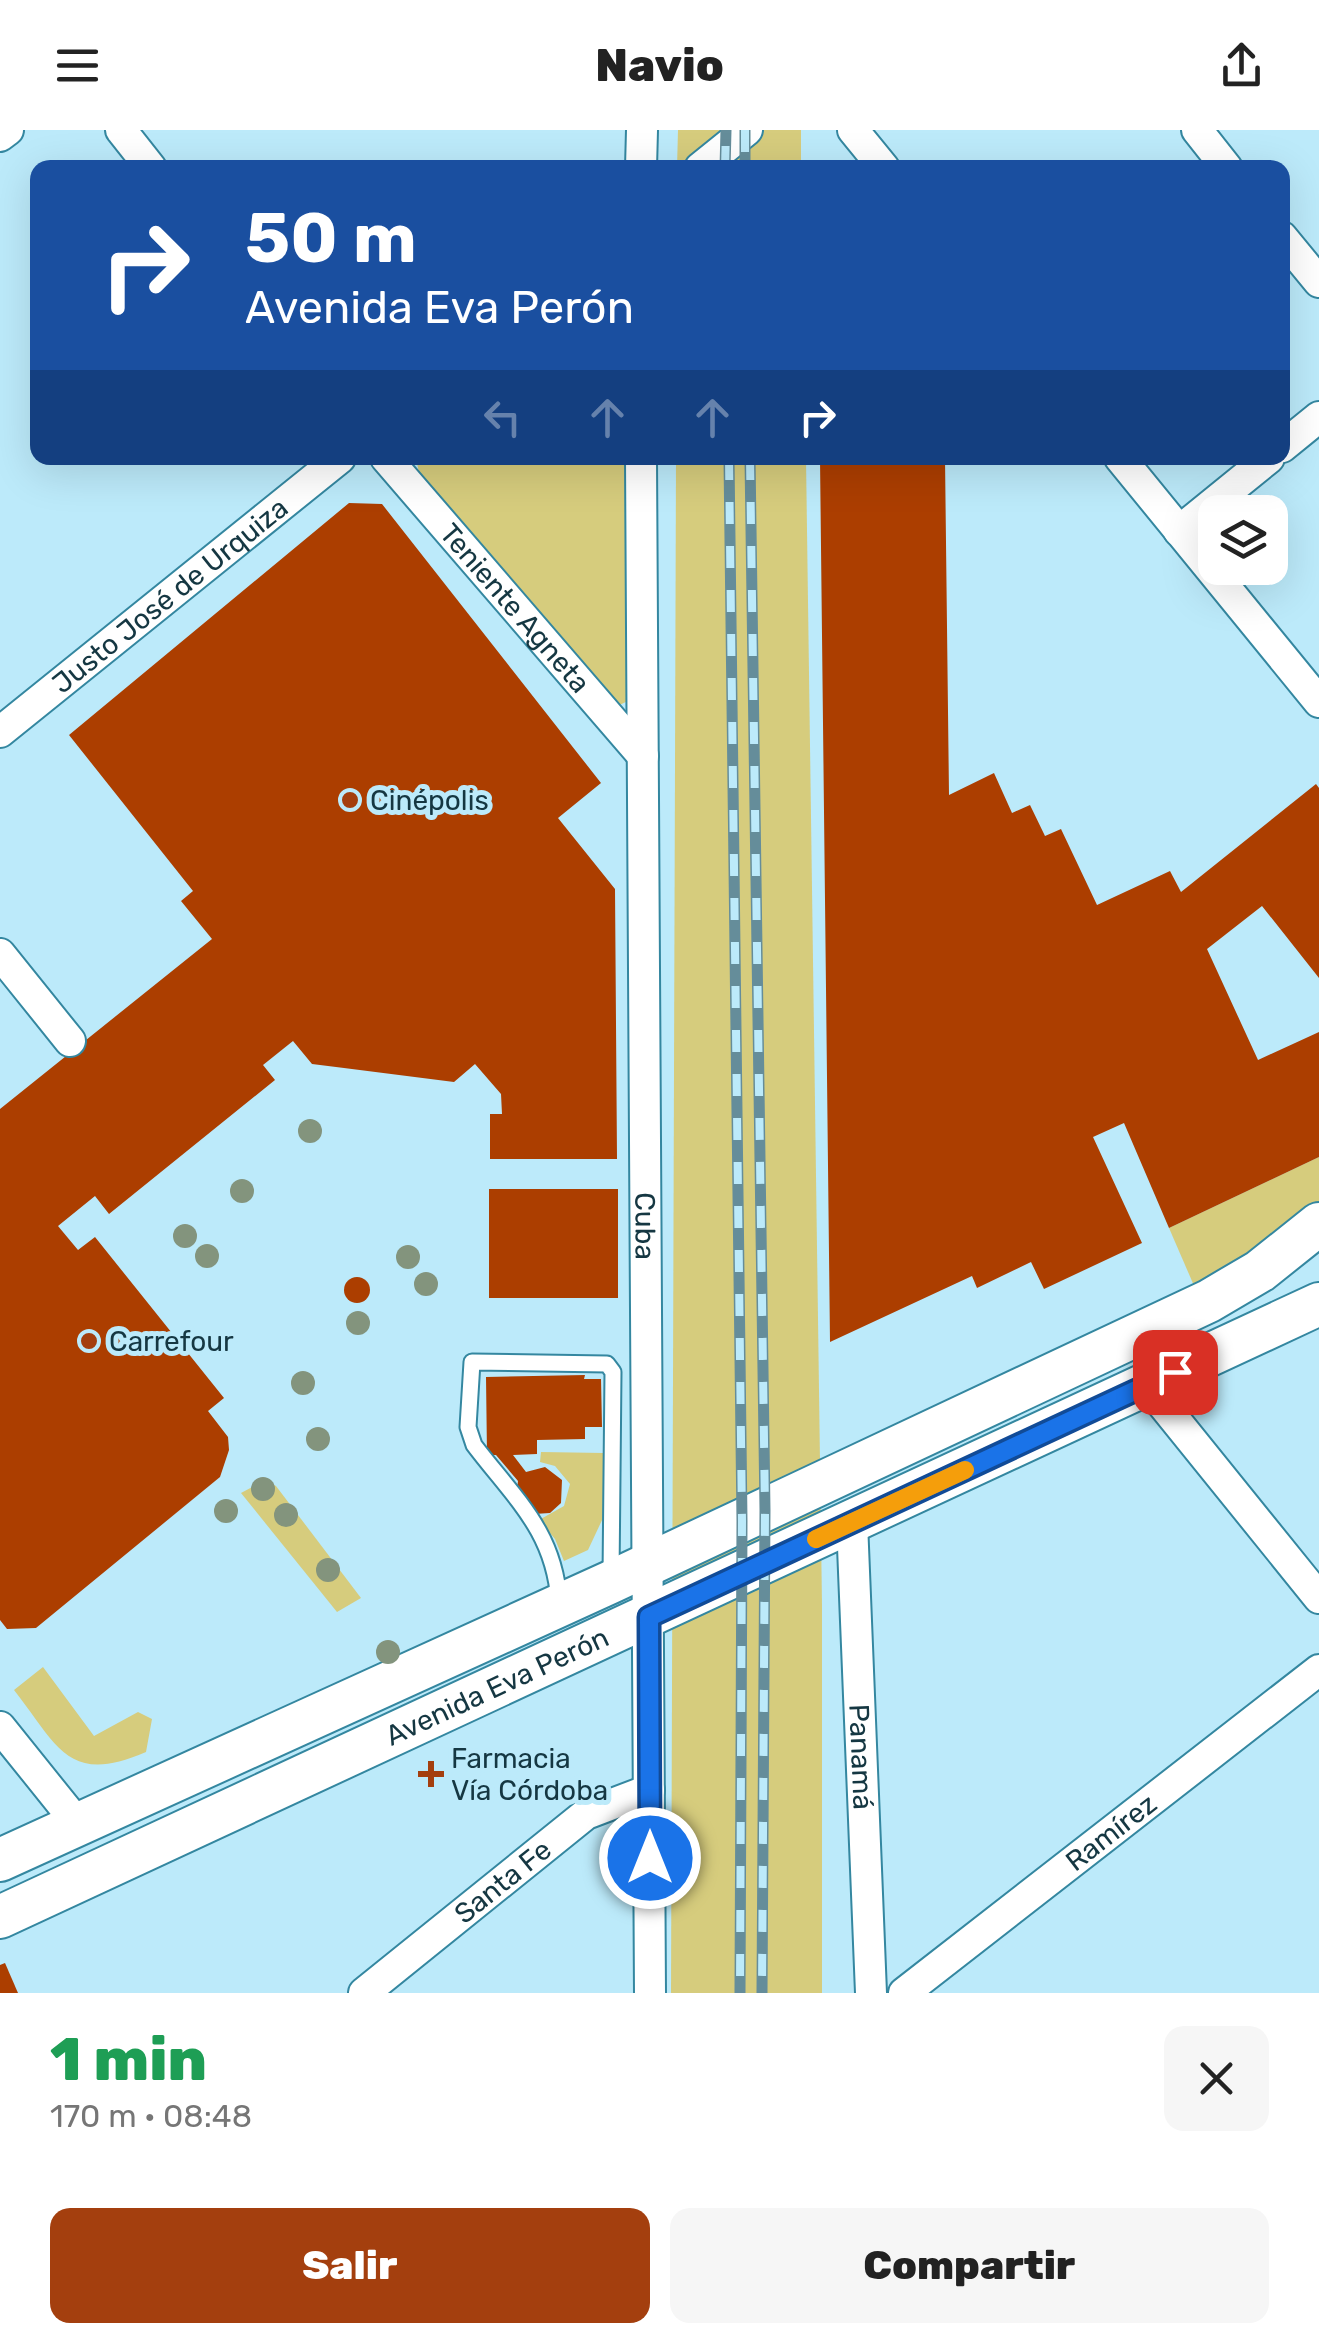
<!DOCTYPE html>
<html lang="es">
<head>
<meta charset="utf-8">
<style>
  :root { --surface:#fff; --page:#f6f6f6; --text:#222; --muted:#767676; --accent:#a43f0e }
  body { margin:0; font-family:Rubik,sans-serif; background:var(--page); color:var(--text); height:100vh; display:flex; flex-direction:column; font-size:38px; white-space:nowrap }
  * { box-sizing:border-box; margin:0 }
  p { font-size:32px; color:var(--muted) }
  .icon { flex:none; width:55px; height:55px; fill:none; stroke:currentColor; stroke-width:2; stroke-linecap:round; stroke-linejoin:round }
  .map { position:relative; height:1863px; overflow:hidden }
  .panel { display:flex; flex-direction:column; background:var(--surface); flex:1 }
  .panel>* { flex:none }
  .banner { position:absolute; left:30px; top:30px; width:1260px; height:305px; border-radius:20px; box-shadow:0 10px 40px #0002; background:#1a4fa0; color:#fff; overflow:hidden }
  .controls { position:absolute; left:1198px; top:365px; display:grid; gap:20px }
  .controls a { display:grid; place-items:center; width:90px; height:90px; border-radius:20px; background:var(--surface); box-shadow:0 10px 40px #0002; font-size:50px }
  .pin { position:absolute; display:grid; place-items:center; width:85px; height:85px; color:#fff; margin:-42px; border-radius:20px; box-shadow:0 5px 15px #0006 }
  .me { position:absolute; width:110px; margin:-55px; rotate:0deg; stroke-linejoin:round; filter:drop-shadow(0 0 8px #0008) }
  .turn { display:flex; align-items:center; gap:35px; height:210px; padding:0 50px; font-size:45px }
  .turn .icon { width:130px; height:130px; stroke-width:2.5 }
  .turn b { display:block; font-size:70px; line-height:85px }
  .lanes { display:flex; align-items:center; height:95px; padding:0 50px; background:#0003; justify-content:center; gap:50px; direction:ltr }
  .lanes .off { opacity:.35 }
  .round { display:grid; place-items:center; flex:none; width:105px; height:105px; border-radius:20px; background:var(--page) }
  .headline { display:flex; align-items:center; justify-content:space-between; height:170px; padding:0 50px }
  h1 { font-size:60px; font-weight:800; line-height:75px; color:#1e9e55 }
  .action { display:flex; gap:20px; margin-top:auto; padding:20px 50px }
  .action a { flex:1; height:115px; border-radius:20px; background:var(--accent); color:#fff; font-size:40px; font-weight:800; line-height:115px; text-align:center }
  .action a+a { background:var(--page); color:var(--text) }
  header { display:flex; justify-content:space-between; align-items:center; height:130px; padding:0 50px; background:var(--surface); font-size:45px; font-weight:800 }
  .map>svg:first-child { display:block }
  .green { fill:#d6cc7d }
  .building { fill:#ac3e00 }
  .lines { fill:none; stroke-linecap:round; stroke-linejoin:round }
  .lane-casing { stroke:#3487a0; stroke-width:19 }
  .street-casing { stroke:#3487a0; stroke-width:34 }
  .secondary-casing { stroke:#3487a0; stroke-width:46 }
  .lane { stroke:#fff; stroke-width:15 }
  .street { stroke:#fff; stroke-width:30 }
  .secondary { stroke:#fff; stroke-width:42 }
  .rail-casing { stroke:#658d9a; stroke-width:11 }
  .rail { stroke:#bceafa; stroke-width:8; stroke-dasharray:22; stroke-linecap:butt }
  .tree { fill:#83947d }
  .route-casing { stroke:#114b97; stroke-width:25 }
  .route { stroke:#1a73e8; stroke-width:18 }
  .slow { stroke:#f59e0b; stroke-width:18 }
  .poi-dot { fill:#a43f0e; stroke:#bceafa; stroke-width:4 }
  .labels { text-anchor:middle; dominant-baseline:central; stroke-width:10; stroke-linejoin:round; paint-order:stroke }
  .street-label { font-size:28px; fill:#153742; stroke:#bceafa }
  .poi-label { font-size:28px; fill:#153742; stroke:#bceafa; text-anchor:start }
</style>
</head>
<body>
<header><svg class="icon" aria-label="menu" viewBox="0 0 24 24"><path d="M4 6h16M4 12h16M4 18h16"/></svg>Navio<svg class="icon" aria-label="share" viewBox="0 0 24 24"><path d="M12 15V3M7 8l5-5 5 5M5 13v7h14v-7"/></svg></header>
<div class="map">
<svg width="1319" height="1863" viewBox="0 0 1319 1863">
  <rect width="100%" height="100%" fill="#bceafa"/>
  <g class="green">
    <path d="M678,0h123v37l-124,1z"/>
    <path d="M416,328h216l-2,242 -19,9 -14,-9 -178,-227z"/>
    <path d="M676,328h130l16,1147v388h-151z"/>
    <path d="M1319,1027v44l-81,63 -43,24 -26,-60z"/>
    <path d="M541,1322l63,1 -1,65 -15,32 -24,11 -9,-22 -16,-19 25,-14 6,-22 -15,-18 -15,-4z"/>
    <path d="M265,1350l11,6 85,112 -24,14 -96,-119z"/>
    <path d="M43,1537l51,69 44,-24 14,7 -6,33c-78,34 -88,-6 -132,-62z"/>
  </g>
  <g class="building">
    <path d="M820,328h125l4,337 45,-22 18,40 18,-8 15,31 16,-7 36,76 73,-34 11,21 135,-108 3,4v190l-57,-72 -55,43 51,111 61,-28v125l-150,71 -45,-105 -31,14 49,106 -98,46 -13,-27 -54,26 -5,-12 -142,66z"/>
    <path d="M349,373l33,1 219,279 -43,35 57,71 2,270h-127v-45h12l-1,-20 -26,-30 -21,18 -110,-14 -32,-4 -19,-23 -30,24 12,15 -166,134 -14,-18 -37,30 20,24 17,-13 129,161 -16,13 20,26 1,13 -9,27 -184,151 -29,1 -7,-9v-511l212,-170 -31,-38 12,-10 -124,-156z"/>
    <rect x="489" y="1059" width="129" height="109"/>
    <circle cx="357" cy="1160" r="13"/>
    <path d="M585,1245l-1,4h17l1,48h-17v12l-48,1v14l-24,1 13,17 19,-5 17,13 -1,23 -11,10 -16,1 -17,-25 1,-8 -22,-26h-9l-1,-78z"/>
    <path d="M5,1833l13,30h-18v-28z"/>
  </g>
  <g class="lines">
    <g class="lane-casing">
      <path id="lane" d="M559,1471c-5,-70 -44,-102 -85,-156l-6,-18 4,-65 135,2 6,8 -2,205"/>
    </g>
    <g class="street-casing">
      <g id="street">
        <path d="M121,0l30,38"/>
        <path d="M853,0l31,38"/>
        <path d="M1197,0l30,38"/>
        <path d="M0,6l8,-6"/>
        <path d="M641,38l1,-38"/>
        <path d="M700,38l47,-38"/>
        <path d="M1282,107l37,45"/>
        <path d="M1282,317l37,-30"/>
        <path id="s1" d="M386,328l257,298"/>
        <path id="s2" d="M641,328l9,1535"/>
        <path d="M1120,328l199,244"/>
        <path d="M1179,401l90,-73"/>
        <path id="s3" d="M0,602l340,-274"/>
        <path d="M0,824l70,87"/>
        <path d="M1147,1255l172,213"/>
        <path id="s4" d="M852,1392l19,471"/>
        <path d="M0,1597l78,97"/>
        <path id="s5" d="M364,1863l222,-179 63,-24"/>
        <path id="s6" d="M904,1863l415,-323"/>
      </g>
    </g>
    <g class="secondary-casing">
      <g id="secondary">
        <path d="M0,1730l611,-278 598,-281 51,-30 59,-47"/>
        <path id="s7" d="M0,1787l1319,-613"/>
      </g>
    </g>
    <use href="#lane" class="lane"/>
    <use href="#street" class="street"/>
    <use href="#secondary" class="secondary"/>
    <g class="rail-casing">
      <g id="rail">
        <path d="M745,0v38"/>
        <path d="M725,38l1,-38"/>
        <path d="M729,328l13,1063 -2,472"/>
        <path d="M750,328l15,1052 -3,483"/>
      </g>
    </g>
    <use href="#rail" class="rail"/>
  </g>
  <g class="tree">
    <circle cx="310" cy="1001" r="12"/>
    <circle cx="242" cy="1061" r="12"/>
    <circle cx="185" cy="1106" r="12"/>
    <circle cx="207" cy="1126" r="12"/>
    <circle cx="408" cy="1127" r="12"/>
    <circle cx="426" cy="1154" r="12"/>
    <circle cx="358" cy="1193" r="12"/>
    <circle cx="303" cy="1253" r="12"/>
    <circle cx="318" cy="1309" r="12"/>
    <circle cx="263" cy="1359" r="12"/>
    <circle cx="226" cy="1381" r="12"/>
    <circle cx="286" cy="1385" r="12"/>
    <circle cx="328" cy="1440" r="12"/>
    <circle cx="388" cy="1522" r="12"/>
  </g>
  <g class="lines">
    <g class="route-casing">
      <path id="route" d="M650,1728l-1,-241 526,-245"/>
    </g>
    <use href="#route" class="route"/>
    <path class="slow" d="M816,1409l149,-69"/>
  </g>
  <g class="poi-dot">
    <circle cx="350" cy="670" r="10"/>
    <circle cx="89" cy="1211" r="10"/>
    <path d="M426 1629h10v10h10v10h-10v10h-10v-10h-10v-10h10z"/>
  </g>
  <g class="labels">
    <g class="street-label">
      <text stroke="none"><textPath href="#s3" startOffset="218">Justo José de Urquiza</textPath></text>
      <text stroke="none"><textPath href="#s1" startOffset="198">Teniente Agneta</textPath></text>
      <text stroke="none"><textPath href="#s2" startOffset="768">Cuba</textPath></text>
      <text stroke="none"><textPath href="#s7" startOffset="548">Avenida Eva Perón</textPath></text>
      <text stroke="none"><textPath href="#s4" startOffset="235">Panamá</textPath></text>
      <text stroke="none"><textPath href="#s6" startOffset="262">Ramírez</textPath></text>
      <text stroke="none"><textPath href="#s5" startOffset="178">Santa Fe</textPath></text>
    </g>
    <g class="poi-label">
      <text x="370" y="670">Cinépolis</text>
      <text x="109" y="1211">Carrefour</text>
      <text x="451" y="1628">Farmacia<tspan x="451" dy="32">Vía Córdoba</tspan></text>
    </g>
  </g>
</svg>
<div class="controls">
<a><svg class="icon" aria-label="layers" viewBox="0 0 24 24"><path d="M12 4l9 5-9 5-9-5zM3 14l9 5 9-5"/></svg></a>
</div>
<div class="pin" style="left:1175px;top:1242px;background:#d93025"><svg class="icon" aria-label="arrive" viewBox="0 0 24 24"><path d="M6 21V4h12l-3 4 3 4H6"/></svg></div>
<svg class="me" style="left:650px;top:1728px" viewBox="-20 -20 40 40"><circle r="17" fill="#1a73e8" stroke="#fff" stroke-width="3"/><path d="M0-11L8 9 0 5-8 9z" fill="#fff"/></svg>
<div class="banner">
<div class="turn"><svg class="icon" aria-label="right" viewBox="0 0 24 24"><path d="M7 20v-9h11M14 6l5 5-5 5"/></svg><div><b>50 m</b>Avenida Eva Perón</div></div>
<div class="lanes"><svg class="icon off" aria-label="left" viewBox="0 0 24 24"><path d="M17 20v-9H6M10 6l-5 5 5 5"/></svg><svg class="icon off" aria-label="ahead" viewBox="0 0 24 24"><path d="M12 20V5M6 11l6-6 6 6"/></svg><svg class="icon off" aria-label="ahead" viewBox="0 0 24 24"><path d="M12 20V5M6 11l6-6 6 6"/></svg><svg class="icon" aria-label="right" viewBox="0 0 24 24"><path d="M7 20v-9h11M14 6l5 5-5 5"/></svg></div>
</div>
</div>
<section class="panel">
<div class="headline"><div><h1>1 min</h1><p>170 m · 08:48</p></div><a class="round"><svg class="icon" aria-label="close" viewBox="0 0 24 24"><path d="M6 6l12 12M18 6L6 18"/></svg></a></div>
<div class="action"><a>Salir</a><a>Compartir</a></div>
</section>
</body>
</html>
